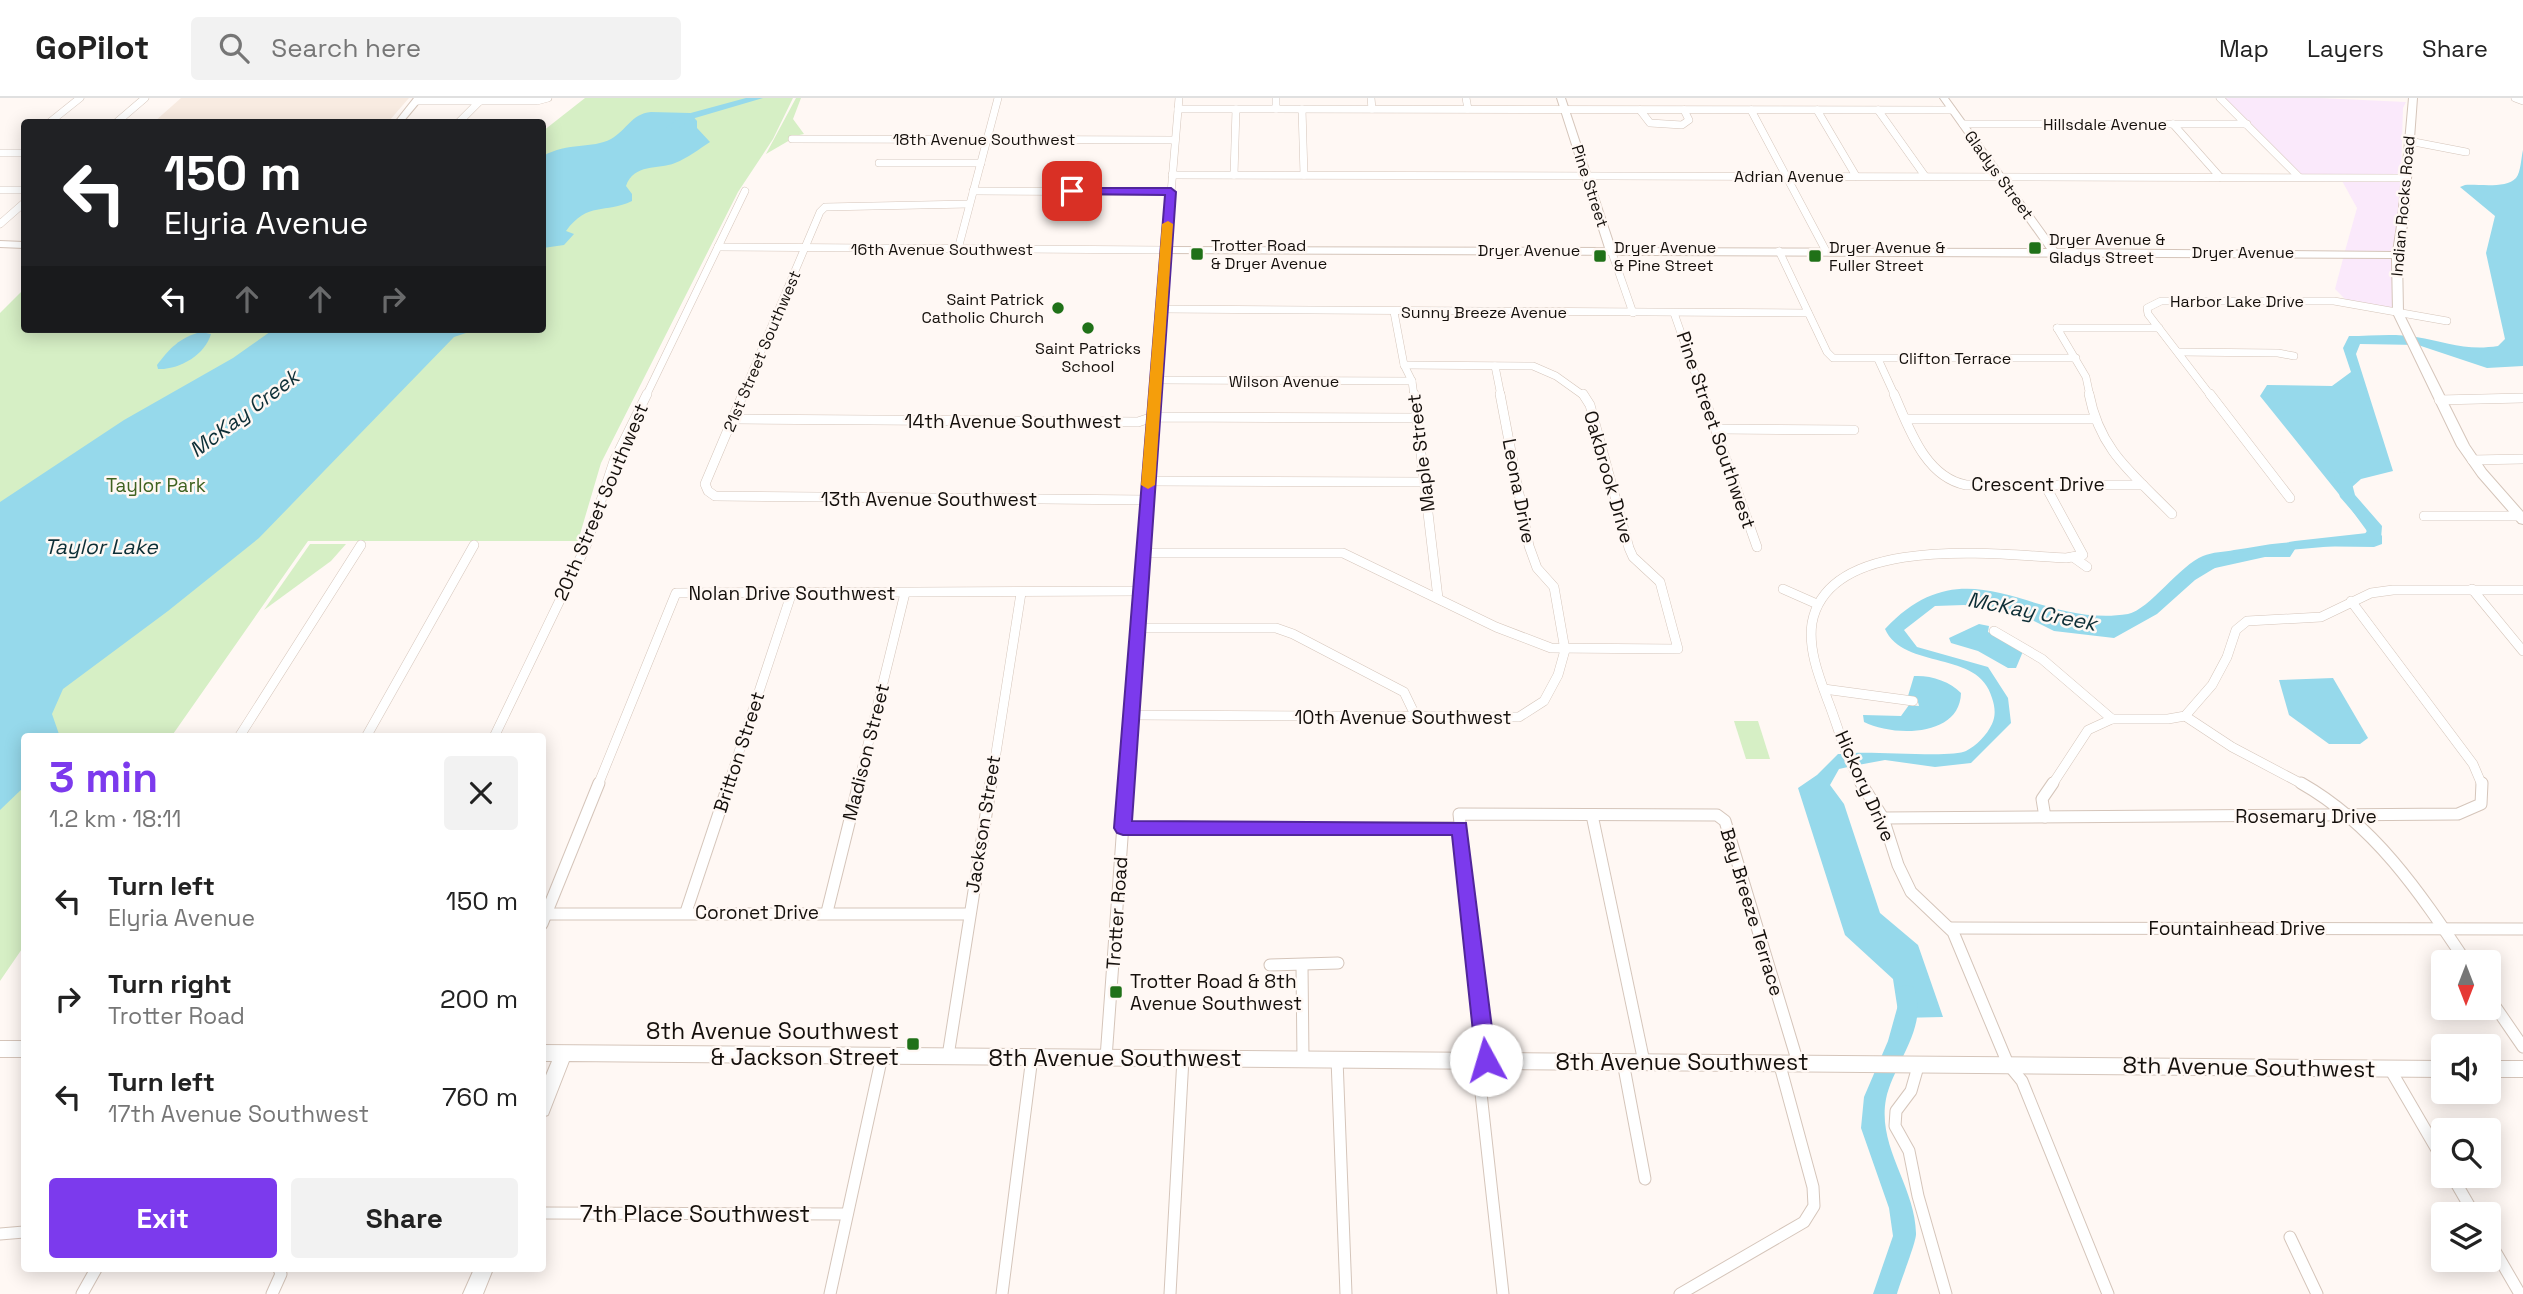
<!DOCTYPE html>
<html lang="en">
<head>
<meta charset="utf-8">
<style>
  :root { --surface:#fff; --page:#f2f2f2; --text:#222; --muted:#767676; --line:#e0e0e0; --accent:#7c3aed }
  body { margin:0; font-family:"Space Grotesk",sans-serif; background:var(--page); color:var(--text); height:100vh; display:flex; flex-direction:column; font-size:26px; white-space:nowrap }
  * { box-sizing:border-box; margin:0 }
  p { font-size:23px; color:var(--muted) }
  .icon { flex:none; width:38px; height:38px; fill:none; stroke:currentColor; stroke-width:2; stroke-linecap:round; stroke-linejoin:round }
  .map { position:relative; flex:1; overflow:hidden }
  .side { position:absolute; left:21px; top:635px; width:525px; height:539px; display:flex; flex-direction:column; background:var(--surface); border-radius:7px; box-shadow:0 4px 18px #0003 }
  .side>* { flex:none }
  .top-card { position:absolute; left:21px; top:21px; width:525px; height:214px; border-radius:7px; box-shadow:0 4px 18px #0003; background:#202124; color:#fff; overflow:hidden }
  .needle { width:46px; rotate:180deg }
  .controls { position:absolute; left:2431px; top:852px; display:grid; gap:14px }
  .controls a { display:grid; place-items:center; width:70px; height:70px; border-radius:7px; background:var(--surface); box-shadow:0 4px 18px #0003; font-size:35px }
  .pin { position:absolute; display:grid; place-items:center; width:60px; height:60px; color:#fff; margin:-30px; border-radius:14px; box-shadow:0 4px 10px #0006 }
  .me { position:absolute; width:77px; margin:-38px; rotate:354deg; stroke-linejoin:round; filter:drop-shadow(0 0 5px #0008) }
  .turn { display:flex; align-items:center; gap:24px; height:147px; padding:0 28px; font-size:32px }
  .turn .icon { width:91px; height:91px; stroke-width:2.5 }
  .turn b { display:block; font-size:49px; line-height:60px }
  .lanes { display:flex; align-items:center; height:66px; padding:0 28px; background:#0003; justify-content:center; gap:35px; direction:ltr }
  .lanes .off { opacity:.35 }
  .round { display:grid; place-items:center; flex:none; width:74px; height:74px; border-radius:7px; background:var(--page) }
  .head { display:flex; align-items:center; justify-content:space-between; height:119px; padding:0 28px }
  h1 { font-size:42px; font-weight:700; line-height:52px; color:var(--accent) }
  .cta { display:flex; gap:14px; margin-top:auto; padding:14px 28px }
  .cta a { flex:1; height:80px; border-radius:7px; background:var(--accent); color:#fff; font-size:28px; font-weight:700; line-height:80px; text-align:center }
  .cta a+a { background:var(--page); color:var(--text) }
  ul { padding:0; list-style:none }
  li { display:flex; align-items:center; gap:21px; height:98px; padding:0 28px }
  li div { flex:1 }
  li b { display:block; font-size:26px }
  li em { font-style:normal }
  header { display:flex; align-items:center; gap:42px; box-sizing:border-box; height:98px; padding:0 35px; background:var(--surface); border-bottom:2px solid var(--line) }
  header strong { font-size:33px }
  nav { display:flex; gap:38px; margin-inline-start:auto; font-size:24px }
  .search { width:490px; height:63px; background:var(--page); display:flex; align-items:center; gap:18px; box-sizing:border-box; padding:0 24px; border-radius:7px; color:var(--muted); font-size:26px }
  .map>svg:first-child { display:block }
  .commercial { fill:#fae9fb }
  .built { fill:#f8ebe1 }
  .green { fill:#d6efc5 }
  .water { fill:#96d9eb }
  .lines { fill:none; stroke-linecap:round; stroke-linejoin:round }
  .river { fill:#96d9eb; fill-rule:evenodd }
  .street-far2-casing { stroke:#d5c5ba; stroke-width:8 }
  .street-far1-casing { stroke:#d5c5ba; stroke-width:10 }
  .street-casing { stroke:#d5c5ba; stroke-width:13 }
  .secondary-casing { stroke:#d5c5ba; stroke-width:2 }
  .street-far2 { stroke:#fff; stroke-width:7 }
  .street-far1 { stroke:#fff; stroke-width:9 }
  .street { stroke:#fff; stroke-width:11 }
  .secondary { fill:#fff; fill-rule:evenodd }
  .route { fill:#7c3aed; stroke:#51269a; stroke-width:2 }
  .slow { fill:#f59e0b }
  .poi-dot { fill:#207118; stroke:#fff8f4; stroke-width:2.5 }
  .labels { text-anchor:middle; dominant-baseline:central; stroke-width:5; stroke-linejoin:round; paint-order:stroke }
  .far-street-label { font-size:16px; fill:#15100c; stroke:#fff8f4 }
  .far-poi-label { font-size:16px; fill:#15100c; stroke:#fff8f4; text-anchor:start }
  .street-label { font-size:19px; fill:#15100c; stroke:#fff8f4 }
  .park-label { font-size:19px; fill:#3f6220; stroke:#fff8f4 }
  .poi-label { font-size:19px; fill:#15100c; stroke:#fff8f4; text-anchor:start }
  .water-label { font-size:21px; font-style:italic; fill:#0d2e36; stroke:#fff8f4 }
  .near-poi-label { font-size:23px; fill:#15100c; stroke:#fff8f4; text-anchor:end }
  .near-street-label { font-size:23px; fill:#15100c; stroke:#fff8f4 }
</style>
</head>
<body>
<header>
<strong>GoPilot</strong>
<div class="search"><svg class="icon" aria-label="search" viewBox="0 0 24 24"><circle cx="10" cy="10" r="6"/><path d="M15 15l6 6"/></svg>Search here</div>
<nav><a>Map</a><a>Layers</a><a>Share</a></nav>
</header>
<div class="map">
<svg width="2523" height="1196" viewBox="0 0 2523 1196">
  <rect width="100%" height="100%" fill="#fff8f4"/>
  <g class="commercial">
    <path d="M2224,0h95l87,4 -3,6 -2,68 -101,-1z"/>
    <path d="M2341,81l60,1 -2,38 -6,35 -48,-2 12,-43z"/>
    <path d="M2344,157l49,2v53l-46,-9 -12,-12z"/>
  </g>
  <path class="built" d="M181,0h228l-20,23 -235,1z"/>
  <g class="green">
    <path d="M585,0h208l-20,41 -35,53 -137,271 -23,78h-270l-137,196h-147v209l-24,35v-668l24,-24v40h518l1,-198z"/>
    <path d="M796,0h5l-8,21 11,15 -14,3v3l-24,14z"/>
    <path d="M310,446h36l-15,17 -67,49z"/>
    <path d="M1734,623h24l12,38h-24z"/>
  </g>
  <g class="water">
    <path d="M651,14l39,1 7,8v7l13,14c-11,7 -22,16 -35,21 -17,7 -41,0 -49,23l6,8v7c-27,13 -44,0 -66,30l8,3 -10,11 -21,3v-92c25,-14 49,-7 68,-17 16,-9 20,-25 40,-27z"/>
    <path d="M2523,52v216l-36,2 -69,-23 -58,-1 -4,10 37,117 -32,8 -9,8 2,9 -12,2 -82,-102 7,-11 65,1 19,-14 -8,-24 6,-12c22,0 45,-3 67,1 30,5 50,14 82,9l7,-7 -19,-86 9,-37 -35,-29 5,-2c14,-1 41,4 51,-7 5,-6 5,-20 7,-28z"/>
    <path d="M274,231h204l-24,8 -195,201 -91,73 -105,78 -11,25 8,23h-36v50l-24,23v-308l124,-82 109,-62z"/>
    <path d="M201,234l10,2c-6,21 -32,36 -53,35l-1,-4c12,-16 23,-28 44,-33z"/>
    <path d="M2351,402l31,36v8l-8,3 -77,-1 -7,11h-57l-38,23 -38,34 -43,24 -60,-7 -40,-20 -50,-6 -29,1 -31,24 13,17 71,20 20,31 3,25 -40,40 -36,4 -50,-7 -27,5 -5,-12c21,-2 100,5 113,-2 10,-5 21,-16 26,-27 4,-9 3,-17 0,-26 -13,-49 -88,-27 -107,-69 84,-89 149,0 243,-15 21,-4 53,-50 75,-58 9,-4 22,-4 31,-6 16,-2 32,-6 48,-7 26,-3 52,0 79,-4l6,-8 -22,-30z"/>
    <path d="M1979,526l10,2 -1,6 36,17 -8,19h-8l-30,-17 -27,-8 -2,-5z"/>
    <path d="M1914,578c16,-1 36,5 47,17 -1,44 -67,44 -97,29l-1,-7 38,1 8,-11 10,1 -2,-8 -9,-2z"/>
    <path d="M2333,580l35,60 -8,6h-31l-40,-29 -10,-35z"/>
    <path d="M1838,656h4l6,13 -9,2 -9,16 14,19 36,109 38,32 25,72 -44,1 -6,-39 -48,-44 -47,-147 19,-13z"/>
  </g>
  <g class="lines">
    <g class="river">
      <path d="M746,0h17l-68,20 -19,11 -10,-2 21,-13z"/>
      <path d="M2342,373l8,5 5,19 27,31 -1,13 -12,4 -80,7 -2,-4 2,-4 6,-1 72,-8 -1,-6 -26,-30 -6,-21z"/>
      <path d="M2268,448l6,1 2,4 -2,4 -68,15 -8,-5 8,-5z"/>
      <path d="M1906,887l7,2c18,37 -20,77 -27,112 -9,48 29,87 30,134 1,8 -16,49 -19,61h-24l20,-58 -4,-28 -28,-80 3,-31 24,-56 10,-36 -2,-11 3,-7z"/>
    </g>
    <g class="street-far2-casing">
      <g id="street-far2">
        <path d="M1276,0v11"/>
        <path d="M1371,0l1,11"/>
        <path d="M1466,0l2,11"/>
        <path d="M2220,0l79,79"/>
        <path d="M2515,0l8,3"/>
        <path d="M417,3h120l11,-3"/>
        <path d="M1178,11l774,1"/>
        <path d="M1302,11l2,66"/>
        <path d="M1640,12l10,13 32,2 7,-5 -5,-10"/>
        <path d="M1751,12l75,141"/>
        <path d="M1817,12l39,66"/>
        <path d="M1878,12l47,66"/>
        <path d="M50,24l30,-24"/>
        <path d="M117,24l28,-24"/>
        <path d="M459,24l20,-20"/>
        <path d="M1963,26h284"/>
        <path d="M2173,26l47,53"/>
        <path d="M792,41l383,1"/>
        <path d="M2409,43l57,11"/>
        <path d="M0,55h24"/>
        <path d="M879,65h102"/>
        <path d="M1172,77l1233,3"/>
        <path d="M1234,77l2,-66"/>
        <path d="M0,92h24"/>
        <path d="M973,93l198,1"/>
        <path d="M0,126l24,-21"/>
        <path d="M718,149l447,3"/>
        <path d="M958,151l40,-151"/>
        <path d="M1611,152l22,63"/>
        <path d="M1779,153l48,101 6,6h243"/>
        <path d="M1161,211l647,4"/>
        <path d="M1394,214l10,53 8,16 2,15"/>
        <path d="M1674,215l29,83"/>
        <path d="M2057,230l29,49 4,19"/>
        <path d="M2057,230h102"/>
        <path d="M2178,254l100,1 16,3"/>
        <path d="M1878,261l17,37"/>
        <path d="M1404,267l129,1 23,10 28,20"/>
        <path d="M1495,268l6,30"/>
        <path d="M1156,282l256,1"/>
        <path d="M646,298l99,-205"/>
        <path d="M742,298l78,-184 5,-5 144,-3"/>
        <path d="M1154,298l25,-298"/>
        <path d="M2211,298l-63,-82 -1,-6 14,-7h173l113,20"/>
      </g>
    </g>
    <g class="street-far1-casing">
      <g id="street-far1">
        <path d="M743,296l-38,90 3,7 7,5 432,4"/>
        <path d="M1414,296l24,204"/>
        <path d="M1703,296l54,153"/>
        <path d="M1894,296c15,34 31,83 72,91h177"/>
        <path d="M2089,296c11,57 44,80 83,120"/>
        <path d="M2210,296l80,104"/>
        <path d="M2439,302l84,-2"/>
        <path d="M734,321l404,3 15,-5 264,1"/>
        <path d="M1906,321h188"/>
        <path d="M1716,331l138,1"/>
        <path d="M2472,362l51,-1"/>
        <path d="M1148,383l276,1"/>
        <path d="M2424,418h95"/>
        <path d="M1143,455h200l153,74 55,21 127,1 -18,-67 -27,-25 -4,-9 -39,-143 -7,-11"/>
        <path d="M2073,459l14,10"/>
        <path d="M1783,491l34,15"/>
        <path d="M2472,491l51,62"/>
        <path d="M2351,503l122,163 9,21"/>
        <path d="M1138,530h138l17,6 111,58 13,27"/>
        <path d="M1994,533l48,28 70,60"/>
        <path d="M1824,591l89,12"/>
        <path d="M1131,617l388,2 25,-16 14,-26 7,-25 -11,-63 -17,-19 -8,-22 -29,-152"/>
        <path d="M2185,618l47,31 72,38"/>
        <path d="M239,639l122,-192"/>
        <path d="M366,639l108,-192"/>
        <path d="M494,639l92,-191 28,-85 33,-67"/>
        <path d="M598,687l78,-192 464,-2"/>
        <path d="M728,687l64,-193"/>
        <path d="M858,687l47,-192"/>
        <path d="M991,687l30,-192"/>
        <path d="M1126,687l29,-391"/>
        <path d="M1862,687c-16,-26 -23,-56 -34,-84 -9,-24 -20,-52 -16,-78 17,-91 189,-68 254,-65l17,-3 -38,-70"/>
        <path d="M2052,687l36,-55 24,-11h56l17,-3 27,-31 15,-28 9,-27 11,-9 74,-4 50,-24 22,-3h130"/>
      </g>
    </g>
    <g class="street-casing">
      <g id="street">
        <path d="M1861,685l22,35 15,47 13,27 42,40 55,132 14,17 86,213"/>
        <path d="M2301,685c74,42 119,110 165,179"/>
        <path d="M1592,717l52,247"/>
        <path d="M2045,719l-3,-18 11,-16"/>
        <path d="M1883,720l575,-4 23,-10 1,-21"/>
        <path d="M1123,730h337"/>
        <path d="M686,814l43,-129"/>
        <path d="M827,814l32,-129"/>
        <path d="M546,816h422"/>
        <path d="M542,826l57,-141"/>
        <path d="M1951,830l572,1"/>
        <path d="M1270,867l68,-2"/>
        <path d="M1302,868l1,93"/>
        <path d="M2488,898l35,51"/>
        <path d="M948,958l43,-273"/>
        <path d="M1106,960l20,-275"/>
        <path d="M1337,961l9,235"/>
        <path d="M1623,964l22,117"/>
        <path d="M1919,965l-8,28 -15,20 -1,15 14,25 9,45 28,98"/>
        <path d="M2390,971l53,91"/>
        <path d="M2452,1078l22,38"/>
        <path d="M542,1115l305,1"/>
        <path d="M0,1136l24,-2"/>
        <path d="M2290,1139l27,57"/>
        <path d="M2488,1141l32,55"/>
        <path d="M82,1196l14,-25"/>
        <path d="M272,1196l9,-20 -2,-5"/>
        <path d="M830,1196l52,-238"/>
        <path d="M1002,1196l30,-237"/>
        <path d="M1170,1196l13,-236"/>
        <path d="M1503,1196l-23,-210 6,-23 -27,-247 258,1 8,6 73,242"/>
        <path d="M1680,1196l124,-72 10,-16 -1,-19 -34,-125"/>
      </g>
    </g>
    <g class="secondary-casing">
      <g id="secondary">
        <path d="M414,0h9l-20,24h-8z"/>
        <path d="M1557,0h8l50,150 432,1 -107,-151h8l109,151 336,3 5,-33 11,-121h8l-9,121 -6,36 1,58 66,132 17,25 37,42v12l-4,-1 -41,-47 -21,-30 -64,-133 -1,-55 -1227,-5 -5,-3 5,-3 440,1z"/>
        <path d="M0,143l24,1v6l-24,-1z"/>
        <rect x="0" y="943" width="24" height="16"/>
        <path d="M542,947l1901,16v16l-1874,-16 -21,54 -6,2v-32l10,-24h-10z"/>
        <rect x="2488" y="963" width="35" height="16"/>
        <path d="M474,1171h19l-10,25h-20z"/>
      </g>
    </g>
    <use href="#street-far2" class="street-far2"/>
    <use href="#street-far1" class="street-far1"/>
    <use href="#street" class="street"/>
    <use href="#secondary" class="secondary"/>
  </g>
  <path class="route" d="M1072,90h99l5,4 -44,629 334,2 30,237 -3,7 -7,3 -7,-3 -3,-7 -24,-225h-329l-6,-2 -3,-5 51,-633 -97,-1 -2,-3z"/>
  <path class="slow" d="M1168,123l5,3 -18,261 -7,4 -7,-4 21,-261z"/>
  <g class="poi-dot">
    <rect x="2028" y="143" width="14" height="14" rx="3.5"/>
    <rect x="1190" y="149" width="14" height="14" rx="3.5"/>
    <rect x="1593" y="151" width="14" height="14" rx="3.5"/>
    <rect x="1808" y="151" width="14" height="14" rx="3.5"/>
    <circle cx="1058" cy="210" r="7"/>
    <circle cx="1088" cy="230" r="7"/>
    <rect x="1109" y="887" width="14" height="14" rx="3.5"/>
    <rect x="906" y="939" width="14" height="14" rx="3.5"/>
  </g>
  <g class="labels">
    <g class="far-street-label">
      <text x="2105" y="26">Hillsdale Avenue</text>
      <text x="984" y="41">18th Avenue Southwest</text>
      <text transform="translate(1999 77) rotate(54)">Gladys Street</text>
      <text x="1789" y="78">Adrian Avenue</text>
      <text transform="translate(1590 88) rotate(72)">Pine Street</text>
      <text transform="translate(2403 108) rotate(-85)">Indian Rocks Road</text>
      <text x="942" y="151">16th Avenue Southwest</text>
      <text x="1529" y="152">Dryer Avenue</text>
      <text x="2243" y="154">Dryer Avenue</text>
      <text x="2237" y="203">Harbor Lake Drive</text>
      <text x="1484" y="214">Sunny Breeze Avenue</text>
      <text transform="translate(762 253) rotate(-67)">21st Street Southwest</text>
      <text x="1955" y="260">Clifton Terrace</text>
      <text x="1284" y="283">Wilson Avenue</text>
    </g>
    <g class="far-poi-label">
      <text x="2049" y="141">Dryer Avenue &amp;<tspan x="2049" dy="18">Gladys Street</tspan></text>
      <text x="1211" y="147">Trotter Road<tspan x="1211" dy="18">&amp; Dryer Avenue</tspan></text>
      <text x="1614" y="149">Dryer Avenue<tspan x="1614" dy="18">&amp; Pine Street</tspan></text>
      <text x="1829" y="149">Dryer Avenue &amp;<tspan x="1829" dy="18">Fuller Street</tspan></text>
      <text x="1044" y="201" text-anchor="end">Saint Patrick<tspan x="1044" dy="18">Catholic Church</tspan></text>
      <text x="1088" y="250" text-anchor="middle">Saint Patricks<tspan x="1088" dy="18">School</tspan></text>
    </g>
    <g class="street-label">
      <text x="1013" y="323">14th Avenue Southwest</text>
      <text transform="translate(1716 332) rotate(71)">Pine Street Southwest</text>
      <text transform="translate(1421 355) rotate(-97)">Maple Street</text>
      <text transform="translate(1609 379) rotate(74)">Oakbrook Drive</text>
      <text x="2038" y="386">Crescent Drive</text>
      <text transform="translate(1519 393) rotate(79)">Leona Drive</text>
      <text x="929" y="401">13th Avenue Southwest</text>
      <text transform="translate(601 404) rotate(-67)">20th Street Southwest</text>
      <text x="792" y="495">Nolan Drive Southwest</text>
      <text x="1403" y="619">10th Avenue Southwest</text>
      <text transform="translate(739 654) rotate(-72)">Britton Street</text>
      <text transform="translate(866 654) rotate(-76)">Madison Street</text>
      <text transform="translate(1865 688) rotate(66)">Hickory Drive</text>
      <text x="2306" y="718">Rosemary Drive</text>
      <text transform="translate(983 726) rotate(-81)">Jackson Street</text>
      <text x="757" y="814">Coronet Drive</text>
      <text transform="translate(1752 814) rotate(73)">Bay Breeze Terrace</text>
      <text transform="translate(1117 815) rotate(-86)">Trotter Road</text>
      <text x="2237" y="830">Fountainhead Drive</text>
    </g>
    <g class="park-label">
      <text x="156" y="387">Taylor Park</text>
    </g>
    <g class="poi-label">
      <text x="1130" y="883">Trotter Road &amp; 8th<tspan x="1130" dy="22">Avenue Southwest</tspan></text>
    </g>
    <g class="water-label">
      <text transform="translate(244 315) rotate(-37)">McKay Creek</text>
      <text x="101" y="448">Taylor Lake</text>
      <text transform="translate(2032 513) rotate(11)">McKay Creek</text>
    </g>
    <g class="near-poi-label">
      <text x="899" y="933">8th Avenue Southwest<tspan x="899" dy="26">&amp; Jackson Street</tspan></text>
    </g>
    <g class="near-street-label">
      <text x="1115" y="960">8th Avenue Southwest</text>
      <text x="1682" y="964">8th Avenue Southwest</text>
      <text transform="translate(2249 969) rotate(1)">8th Avenue Southwest</text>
      <text x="695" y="1116">7th Place Southwest</text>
    </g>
  </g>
</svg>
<div class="controls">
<a><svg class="needle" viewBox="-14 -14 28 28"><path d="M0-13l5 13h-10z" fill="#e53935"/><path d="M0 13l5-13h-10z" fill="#767676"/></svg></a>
<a><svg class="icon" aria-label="sound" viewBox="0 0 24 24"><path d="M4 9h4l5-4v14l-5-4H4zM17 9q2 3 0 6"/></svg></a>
<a><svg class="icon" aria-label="search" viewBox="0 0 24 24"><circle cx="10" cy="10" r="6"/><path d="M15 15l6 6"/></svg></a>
<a><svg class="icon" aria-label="layers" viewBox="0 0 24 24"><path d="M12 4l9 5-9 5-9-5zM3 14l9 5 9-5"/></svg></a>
</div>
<div class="pin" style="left:1072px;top:93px;background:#d93025"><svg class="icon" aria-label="arrive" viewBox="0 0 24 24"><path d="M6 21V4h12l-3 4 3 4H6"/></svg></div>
<svg class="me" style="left:1486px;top:962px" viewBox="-20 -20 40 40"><circle r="19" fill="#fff"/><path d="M0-13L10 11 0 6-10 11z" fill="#7c3aed"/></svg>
<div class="top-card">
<div class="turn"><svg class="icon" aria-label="left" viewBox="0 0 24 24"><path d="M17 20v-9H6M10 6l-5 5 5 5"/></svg><div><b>150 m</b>Elyria Avenue</div></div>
<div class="lanes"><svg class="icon" aria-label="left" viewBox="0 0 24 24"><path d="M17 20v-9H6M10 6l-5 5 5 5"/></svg><svg class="icon off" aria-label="ahead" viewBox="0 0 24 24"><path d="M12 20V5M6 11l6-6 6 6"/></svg><svg class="icon off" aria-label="ahead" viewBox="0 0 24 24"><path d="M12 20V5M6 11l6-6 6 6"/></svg><svg class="icon off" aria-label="right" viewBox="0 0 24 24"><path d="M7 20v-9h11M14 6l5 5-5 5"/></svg></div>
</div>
<section class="side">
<div class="head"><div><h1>3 min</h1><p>1.2 km · 18:11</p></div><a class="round"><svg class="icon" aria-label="close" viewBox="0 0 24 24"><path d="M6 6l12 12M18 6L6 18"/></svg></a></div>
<ul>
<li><svg class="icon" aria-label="left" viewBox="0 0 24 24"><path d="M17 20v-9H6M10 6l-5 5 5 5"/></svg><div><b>Turn left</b><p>Elyria Avenue</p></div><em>150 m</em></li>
<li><svg class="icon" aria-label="right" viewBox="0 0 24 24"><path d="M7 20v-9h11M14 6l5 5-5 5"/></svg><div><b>Turn right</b><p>Trotter Road</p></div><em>200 m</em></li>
<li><svg class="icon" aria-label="left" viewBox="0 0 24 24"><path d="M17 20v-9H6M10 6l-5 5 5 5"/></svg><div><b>Turn left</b><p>17th Avenue Southwest</p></div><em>760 m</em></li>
</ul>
<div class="cta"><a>Exit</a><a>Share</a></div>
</section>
</div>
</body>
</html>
